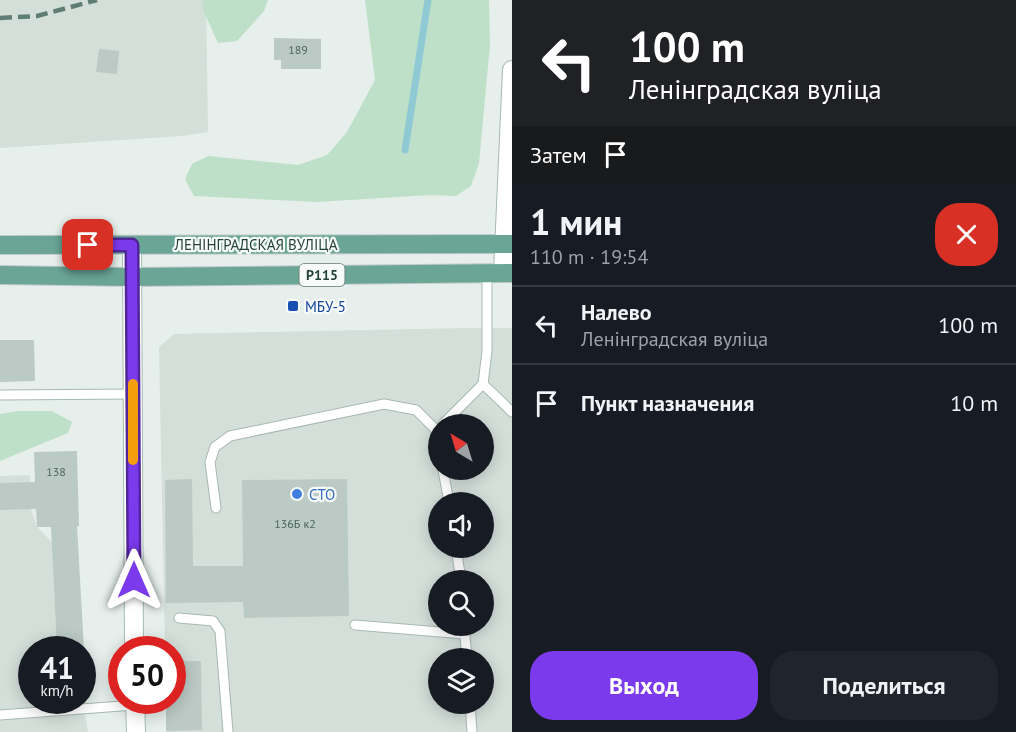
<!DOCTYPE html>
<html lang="ru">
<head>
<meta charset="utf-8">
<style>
  :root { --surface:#171b24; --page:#20242c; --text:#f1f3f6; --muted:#9ea1a6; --line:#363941; --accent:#7c3aed }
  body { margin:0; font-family:"PT Sans",sans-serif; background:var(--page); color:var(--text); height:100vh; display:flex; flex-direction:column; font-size:22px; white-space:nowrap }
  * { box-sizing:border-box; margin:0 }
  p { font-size:20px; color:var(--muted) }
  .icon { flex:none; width:33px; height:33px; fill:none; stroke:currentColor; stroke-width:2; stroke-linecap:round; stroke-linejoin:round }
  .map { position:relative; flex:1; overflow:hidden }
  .sheet { display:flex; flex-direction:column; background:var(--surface); width:504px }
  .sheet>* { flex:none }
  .top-card { background:#202124; color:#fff; overflow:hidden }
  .needle { width:39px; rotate:322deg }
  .controls { position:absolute; left:428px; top:414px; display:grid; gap:12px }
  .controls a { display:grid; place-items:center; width:66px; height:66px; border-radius:50%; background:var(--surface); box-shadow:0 3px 15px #0003; font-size:30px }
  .speed { position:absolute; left:18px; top:636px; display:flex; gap:12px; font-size:30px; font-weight:700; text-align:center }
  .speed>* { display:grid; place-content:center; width:78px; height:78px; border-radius:50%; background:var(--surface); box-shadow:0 3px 15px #0003; line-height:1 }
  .speed small { font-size:15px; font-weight:400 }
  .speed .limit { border:9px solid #d22; background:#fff; color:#111 }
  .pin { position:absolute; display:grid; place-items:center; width:51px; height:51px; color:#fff; margin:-26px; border-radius:12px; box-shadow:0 3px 9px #0006 }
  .me { position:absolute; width:66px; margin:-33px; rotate:0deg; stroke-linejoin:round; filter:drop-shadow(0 0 4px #0008) }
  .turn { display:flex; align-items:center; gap:21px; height:126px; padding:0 18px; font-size:27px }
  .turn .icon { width:78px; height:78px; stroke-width:2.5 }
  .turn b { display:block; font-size:42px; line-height:51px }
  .then { display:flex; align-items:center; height:57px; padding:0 18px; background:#0003; gap:12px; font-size:22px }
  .round { display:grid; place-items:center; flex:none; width:63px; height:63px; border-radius:24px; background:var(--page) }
  .summary { display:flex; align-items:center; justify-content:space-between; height:102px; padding:0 18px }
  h1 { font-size:36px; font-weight:700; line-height:45px }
  .button { display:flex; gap:12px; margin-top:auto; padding:12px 18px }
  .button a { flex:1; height:69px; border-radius:24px; background:var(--accent); color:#fff; font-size:24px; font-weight:700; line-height:69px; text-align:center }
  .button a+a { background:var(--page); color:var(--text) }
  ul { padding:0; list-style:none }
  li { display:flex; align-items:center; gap:18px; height:78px; padding:0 18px; border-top:2px solid var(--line) }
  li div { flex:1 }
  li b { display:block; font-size:22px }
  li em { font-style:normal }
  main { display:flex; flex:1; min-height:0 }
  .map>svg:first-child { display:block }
  .built { fill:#d4dfda; fill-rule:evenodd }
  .green { fill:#bfe0c8 }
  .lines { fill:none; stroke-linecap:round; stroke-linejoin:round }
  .stream { stroke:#8ec9d4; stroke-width:7 }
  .building { fill:#bbcac4 }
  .service-casing { stroke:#a8b8b2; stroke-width:11 }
  .minor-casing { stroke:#a8b8b2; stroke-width:20 }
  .secondary-casing { stroke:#a4bbb3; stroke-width:20 }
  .primary-casing { stroke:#c2cac8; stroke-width:20 }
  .service { stroke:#fff; stroke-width:9 }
  .minor { stroke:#fff; stroke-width:18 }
  .secondary { stroke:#fff; stroke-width:18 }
  .primary { stroke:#6aa596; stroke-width:18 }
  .rail { stroke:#5f7d75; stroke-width:4.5; stroke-dasharray:12 6; stroke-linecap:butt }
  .route-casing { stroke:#51269a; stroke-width:15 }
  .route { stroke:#7c3aed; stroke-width:10 }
  .slow { stroke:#f59e0b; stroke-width:10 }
  .transit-dot { fill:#1a4fb4; stroke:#f7fbf9; stroke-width:2 }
  .shop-dot { fill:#3f7fe0; stroke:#f7fbf9; stroke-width:2 }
  .labels { text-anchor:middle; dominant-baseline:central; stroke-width:4.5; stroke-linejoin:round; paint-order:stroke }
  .number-label { font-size:12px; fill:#4a645c }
  .shield { fill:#f7fbf9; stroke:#637a73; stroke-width:1.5 }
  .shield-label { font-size:14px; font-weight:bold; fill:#24423a }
  .street-label { font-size:15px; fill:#24423a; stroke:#f7fbf9 }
  .transit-label { font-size:15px; fill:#164399; stroke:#f7fbf9; text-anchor:start }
  .shop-label { font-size:15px; fill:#366cbe; stroke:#f7fbf9; text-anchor:start }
</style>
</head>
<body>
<main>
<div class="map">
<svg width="512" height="732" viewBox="0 0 512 732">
  <rect width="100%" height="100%" fill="#e6efeb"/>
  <g class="built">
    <path d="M0,0h206l2,132 -26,4 -182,12z"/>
    <path d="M469,328h43v404h-346v-31l6,-1v-50l-7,-1 -6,-302 15,-13zM438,424h45v46h-45zM438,502h45v46h-45zM438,580h45v46h-45zM438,658h45v46h-45z"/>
    <path d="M30,475l1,34 6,18 15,15 5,107 -25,1v50h50l1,-3h3l-2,12 4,23h-88v-256z"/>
  </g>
  <g class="green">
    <path d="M203,0h65l-4,11 -27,30 -19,2 -14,-31z"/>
    <path d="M365,0h124l1,45 -11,118 -8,23 -15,10 -25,-1 -114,7 -123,-6 -9,-17 7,-15 16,-8 90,9 29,-10 20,-23 28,-52z"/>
    <path d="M19,411h33l20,11 -4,11 -68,28v-47z"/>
  </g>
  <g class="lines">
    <path class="stream" d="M405,150l23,-150"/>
  </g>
  <g class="building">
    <path d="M274,38l47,1v30h-40v-9h-7z"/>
    <path d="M99,49l20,2 -2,23 -21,-2z"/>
    <path d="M0,340h34l1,41 -35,1z"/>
    <path d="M77,451l2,75h-2l7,124h-27l-6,-123h-14l-1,-18 -36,1v-27l35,-1 -1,-30z"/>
    <path d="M192,479l1,87h50l-1,-86 105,-1 2,137 -105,2 -1,-16 -77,1 -1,-123z"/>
    <path d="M172,661h29l1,69 -36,1v-31h6z"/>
  </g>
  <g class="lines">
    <g class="service-casing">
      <g id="service">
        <path d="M483,384l29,28"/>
        <path d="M0,395l133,-1"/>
        <path d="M443,424l40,-40 4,-33v-77"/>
        <path d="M443,470l6,32"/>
        <path d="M216,508l-6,-46 5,-15 15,-11 154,-32 32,6 21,21 1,6"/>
        <path d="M456,548l5,32"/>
        <path d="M179,618l34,3 7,10 8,101"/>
        <path d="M355,625l110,9"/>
        <path d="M464,626l3,32"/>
        <path d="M470,704l2,28"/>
        <path d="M0,715l135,-10"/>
      </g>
    </g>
    <g class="minor-casing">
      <path id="minor" d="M503,273l9,-203"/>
    </g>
    <g class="secondary-casing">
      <g id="secondary">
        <path d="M132,245l2,405"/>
        <path d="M135,700l1,32"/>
      </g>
    </g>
    <g class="primary-casing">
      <g id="primary">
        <path d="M0,245l512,-1"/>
        <path d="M0,275l132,2 380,-4"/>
      </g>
    </g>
    <use href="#service" class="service"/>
    <use href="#minor" class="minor"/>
    <use href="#secondary" class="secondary"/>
    <use href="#primary" class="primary"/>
    <path class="rail" d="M0,18l37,-2 60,-16"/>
  </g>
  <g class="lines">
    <g class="route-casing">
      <path id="route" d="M88,245h44l2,335"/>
    </g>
    <use href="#route" class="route"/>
    <path class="slow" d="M133,384v76"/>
  </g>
  <rect class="transit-dot" x="287" y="300" width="12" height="12" rx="3"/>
  <circle class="shop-dot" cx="297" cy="494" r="6"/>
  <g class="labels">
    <g class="number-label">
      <text x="298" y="49">189</text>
      <text x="56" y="471">138</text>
      <text x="295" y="523">136Б к2</text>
    </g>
    <rect class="shield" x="299.5" y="264" width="45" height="22" rx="4.5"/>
    <g class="shield-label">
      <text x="322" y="275">Р115</text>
    </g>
    <g class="street-label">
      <text x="256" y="244">ЛЕНІНГРАДСКАЯ ВУЛІЦА</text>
    </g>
    <g class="transit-label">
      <text x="305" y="306">МБУ-5</text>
    </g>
    <g class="shop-label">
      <text x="309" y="494">СТО</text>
    </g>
  </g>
</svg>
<div class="controls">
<a><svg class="needle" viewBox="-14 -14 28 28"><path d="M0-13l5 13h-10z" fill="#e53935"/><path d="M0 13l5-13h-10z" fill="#9ea1a6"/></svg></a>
<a><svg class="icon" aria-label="sound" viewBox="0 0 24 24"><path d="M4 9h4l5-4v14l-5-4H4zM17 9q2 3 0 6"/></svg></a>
<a><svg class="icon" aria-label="search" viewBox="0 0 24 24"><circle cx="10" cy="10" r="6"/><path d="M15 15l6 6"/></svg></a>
<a><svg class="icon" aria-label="layers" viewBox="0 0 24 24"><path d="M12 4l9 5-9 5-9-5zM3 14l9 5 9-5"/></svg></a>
</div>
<div class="speed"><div>41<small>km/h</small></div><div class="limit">50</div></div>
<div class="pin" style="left:88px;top:245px;background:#d93025"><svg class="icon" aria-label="arrive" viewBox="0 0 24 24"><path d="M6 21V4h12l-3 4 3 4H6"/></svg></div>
<svg class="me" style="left:134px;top:580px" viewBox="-20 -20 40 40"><path d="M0-17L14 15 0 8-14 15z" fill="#7c3aed" stroke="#fff" stroke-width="4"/></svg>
</div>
<section class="sheet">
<div class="top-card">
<div class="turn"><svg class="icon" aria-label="left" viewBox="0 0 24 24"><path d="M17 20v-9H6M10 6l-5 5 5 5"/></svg><div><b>100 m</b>Ленінградская вуліца</div></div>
<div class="then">Затем<svg class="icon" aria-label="arrive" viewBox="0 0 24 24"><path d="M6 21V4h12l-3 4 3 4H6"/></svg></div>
</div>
<div class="summary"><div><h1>1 мин</h1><p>110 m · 19:54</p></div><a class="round" style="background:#d93025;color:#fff"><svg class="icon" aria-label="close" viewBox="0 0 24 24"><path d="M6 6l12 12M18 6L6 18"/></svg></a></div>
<ul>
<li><svg class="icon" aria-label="left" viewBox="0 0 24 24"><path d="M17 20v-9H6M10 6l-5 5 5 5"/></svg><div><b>Налево</b><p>Ленінградская вуліца</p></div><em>100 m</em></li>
<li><svg class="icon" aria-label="arrive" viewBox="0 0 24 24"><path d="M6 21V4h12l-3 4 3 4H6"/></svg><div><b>Пункт назначения</b></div><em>10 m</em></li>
</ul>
<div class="button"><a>Выход</a><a>Поделиться</a></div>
</section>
</main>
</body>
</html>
